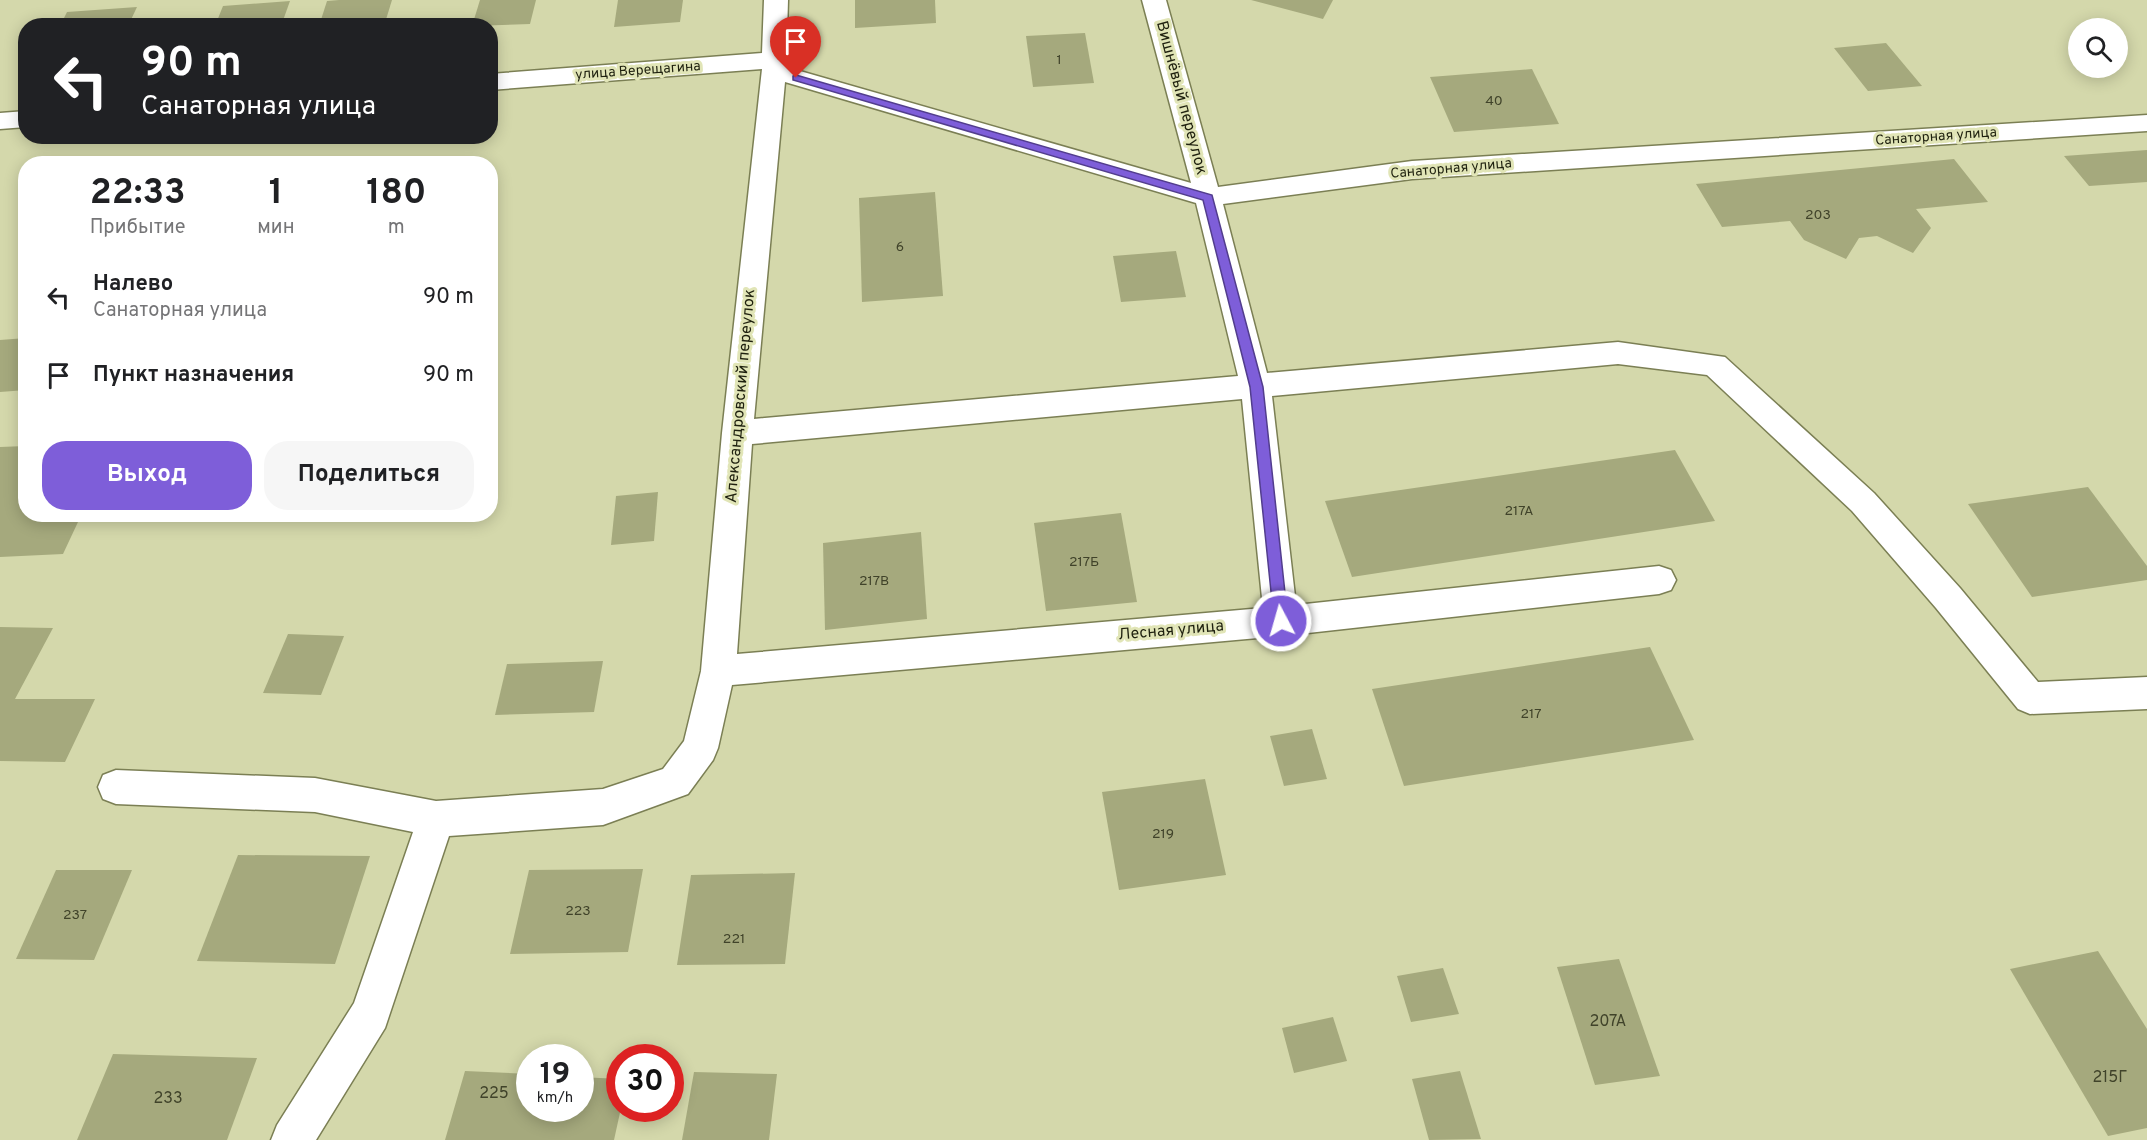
<!DOCTYPE html>
<html lang="ru">
<head>
<meta charset="utf-8">
<style>
  :root { --surface:#fff; --page:#f6f6f6; --text:#202124; --muted:#757577; --accent:#7e5ed9 }
  body { margin:0; font-family:Overpass,sans-serif; background:var(--page); color:var(--text); height:100vh; display:flex; flex-direction:column; font-size:22px; white-space:nowrap }
  * { box-sizing:border-box; margin:0 }
  p { font-size:20px; color:var(--muted) }
  .icon { flex:none; width:33px; height:33px; fill:none; stroke:currentColor; stroke-width:2; stroke-linecap:round; stroke-linejoin:round }
  .map { position:relative; flex:1; overflow:hidden }
  .details { position:absolute; left:18px; top:156px; width:480px; height:366px; display:flex; flex-direction:column; background:var(--surface); border-radius:24px; box-shadow:0 3px 15px #0003 }
  .details>* { flex:none }
  .top-card { position:absolute; left:18px; top:18px; width:480px; height:126px; border-radius:24px; box-shadow:0 3px 15px #0003; background:#202124; color:#fff; overflow:hidden }
  .fabs { position:absolute; left:2068px; top:18px; display:grid; gap:12px }
  .fabs a { display:grid; place-items:center; width:60px; height:60px; border-radius:50%; background:var(--surface); box-shadow:0 3px 15px #0003; font-size:30px }
  .speed { position:absolute; left:516px; top:1044px; display:flex; gap:12px; font-size:30px; font-weight:700; text-align:center }
  .speed>* { display:grid; place-content:center; width:78px; height:78px; border-radius:50%; background:var(--surface); box-shadow:0 3px 15px #0003; line-height:1 }
  .speed small { font-size:15px; font-weight:400 }
  .speed .limit { border:9px solid #d22; background:#fff; color:#111 }
  .pin { position:absolute; display:grid; place-items:center; width:51px; height:51px; color:#fff; margin:-62px -26px; border-radius:50% 50% 50% 0; rotate:-45deg; box-shadow:0 0 6px #0007 }
  .pin .icon { rotate:45deg }
  .me { position:absolute; width:66px; margin:-33px; rotate:354deg; stroke-linejoin:round; filter:drop-shadow(0 0 4px #0008) }
  .turn { display:flex; align-items:center; gap:21px; height:126px; padding:0 24px; font-size:27px }
  .turn .icon { width:78px; height:78px; stroke-width:2.5 }
  .turn b { display:block; font-size:42px; line-height:51px }
  .eta { display:flex; justify-content:space-evenly; align-items:center; height:102px; text-align:center }
  .eta b { font-size:36px; font-weight:700; line-height:42px }
  .primary-button { display:flex; gap:12px; margin-top:auto; padding:12px 24px }
  .primary-button a { flex:1; height:69px; border-radius:24px; background:var(--accent); color:#fff; font-size:24px; font-weight:700; line-height:69px; text-align:center }
  .primary-button a+a { background:var(--page); color:var(--text) }
  ul { padding:0; list-style:none }
  li { display:flex; align-items:center; gap:18px; height:78px; padding:0 24px }
  li div { flex:1 }
  li b { display:block; font-size:22px }
  li em { font-style:normal }
  .map>svg:first-child { display:block }
  .building { fill:#a5a97d }
  .lines { fill:none; stroke-linecap:round; stroke-linejoin:round }
  .minor-casing { stroke:#7b7f54; stroke-width:3 }
  .minor { fill:#fff; fill-rule:evenodd }
  .route { fill:#7e5ed9; stroke:#523d8d; stroke-width:1.5 }
  .labels { text-anchor:middle; dominant-baseline:central; stroke-width:6; stroke-linejoin:round; paint-order:stroke }
  .number-label { font-size:14px; fill:#40432a }
  .far-street-label { font-size:14px; fill:#1f210f; stroke:#e1e5b7 }
  .street-label { font-size:16px; fill:#1f210f; stroke:#e1e5b7 }
  .near-number-label { font-size:16px; fill:#40432a }
</style>
</head>
<body>
<div class="map">
<svg width="2147" height="1140" viewBox="0 0 2147 1140">
  <rect width="100%" height="100%" fill="#d4d8ab"/>
  <g class="building">
    <path d="M339,0h53l-8,26h-65l8,-25z"/>
    <path d="M480,0h56l-6,24 -58,2z"/>
    <path d="M618,0h65l-3,22 -66,5z"/>
    <path d="M855,0h80l1,23 -81,5z"/>
    <path d="M1251,0h82l-10,19z"/>
    <path d="M290,1l-9,25h-66l8,-20z"/>
    <path d="M137,7l-9,19h-68l7,-14z"/>
    <path d="M1085,33l9,50 -61,4 -7,-51z"/>
    <path d="M1886,43l36,43 -54,5 -34,-43z"/>
    <path d="M1532,69l27,55 -105,8 -24,-55z"/>
    <path d="M2147,150v32l-58,4 -25,-30z"/>
    <path d="M1954,159l34,43 -72,7 15,19 -18,25 -36,-17 -18,2 -13,21 -42,-19 -14,-19 -68,6 -26,-43z"/>
    <path d="M935,192l8,104 -81,6 -3,-104z"/>
    <path d="M1176,251l10,46 -65,5 -8,-46z"/>
    <path d="M26,338v52l-26,2v-52z"/>
    <path d="M26,446v68h130l-2,5 -76,3 -15,32 -63,3v-110z"/>
    <path d="M1675,450l40,71 -363,56 -27,-76z"/>
    <path d="M2088,487l59,79v14l-115,17 -64,-93z"/>
    <path d="M658,492l-4,49 -43,4 5,-49z"/>
    <path d="M1121,513l16,89 -91,9 -12,-88z"/>
    <path d="M921,532l6,87 -102,11 -2,-87z"/>
    <path d="M0,627l53,1 -38,71h80l-30,63 -65,-1z"/>
    <path d="M288,634l56,2 -23,59 -58,-2z"/>
    <path d="M1650,647l44,93 -290,46 -32,-97z"/>
    <path d="M603,661l-9,51 -99,3 12,-51z"/>
    <path d="M1312,729l15,50 -43,7 -14,-50z"/>
    <path d="M1205,779l21,96 -107,15 -17,-98z"/>
    <path d="M238,855l132,1 -35,108 -138,-3z"/>
    <path d="M643,869l-15,83 -118,2 19,-84z"/>
    <path d="M56,870h76l-38,90 -78,-1z"/>
    <path d="M795,873l-10,91 -108,1 14,-90z"/>
    <path d="M2098,951l49,78v99l-39,8 -98,-167z"/>
    <path d="M1619,959l41,117 -65,9 -38,-118z"/>
    <path d="M1443,968l16,46 -48,8 -14,-46z"/>
    <path d="M1333,1017l14,44 -53,12 -12,-45z"/>
    <path d="M113,1054l144,4 -30,82h-150z"/>
    <path d="M465,1071l65,3v34h50v-31l40,2 1,29 -7,32h-169z"/>
    <path d="M1460,1071l21,68 -52,1 -17,-61z"/>
    <path d="M694,1072l83,2 -8,66h-87z"/>
  </g>
  <g class="lines">
    <g class="minor-casing">
      <g id="minor">
        <path d="M764,0h24l-2,67 405,116 -49,-183h24l52,187 194,-26 735,-46v16l-735,48 -189,25 44,169 351,-31 107,15 149,136 86,95 78,94 109,-5v32l-117,5 -12,-5 -82,-101 -84,-97 -145,-136 -89,-11 -346,32 24,209 363,-39 12,4 5,10 -5,10 -12,4 -378,42 -549,49 -14,63 -5,12 -25,34 -85,31 -154,11 -64,192 -69,112h-45l6,-15 77,-122 59,-171 -98,-20 -199,-8 -13,-5 -5,-12 5,-12 13,-5 199,8 121,23 167,-12 60,-20 21,-28 17,-70 21,-238 40,-364 -272,21v-16l272,-21zM785,82l411,121 42,173 -484,43zM1242,399l21,209 -526,46 15,-210z"/>
        <path d="M26,111v16l-26,2v-16z"/>
      </g>
    </g>
    <use href="#minor" class="minor"/>
  </g>
  <path class="route" d="M796,75l416,120 51,192 25,234 -2,5h-10l-2,-5 -24,-234 -47,-187 -410,-120v-4z"/>
  <g class="labels">
    <g class="number-label">
      <text x="1059" y="60">1</text>
      <text x="1494" y="101">40</text>
      <text x="1818" y="215">203</text>
      <text x="900" y="247">6</text>
      <text x="1519" y="511">217А</text>
      <text x="1084" y="562">217Б</text>
      <text x="874" y="581">217В</text>
      <text x="1531" y="714">217</text>
      <text x="1163" y="834">219</text>
      <text x="578" y="911">223</text>
      <text x="75" y="915">237</text>
      <text x="734" y="939">221</text>
    </g>
    <g class="far-street-label">
      <text transform="translate(638 71) rotate(-4)">улица Верещагина</text>
      <text transform="translate(1936 137) rotate(-4)">Санаторная улица</text>
      <text transform="translate(1451 169) rotate(-5)">Санаторная улица</text>
    </g>
    <g class="street-label">
      <text transform="translate(1181 98) rotate(75)">Вишнёвый переулок</text>
      <text transform="translate(741 396) rotate(-85)">Александровский переулок</text>
      <text transform="translate(1171 631) rotate(-5)">Лесная улица</text>
    </g>
    <g class="near-number-label">
      <text x="1608" y="1022">207А</text>
      <text x="2110" y="1078">215Г</text>
      <text x="494" y="1094">225</text>
      <text x="168" y="1099">233</text>
    </g>
  </g>
</svg>
<div class="fabs">
<a><svg class="icon" aria-label="search" viewBox="0 0 24 24"><circle cx="10" cy="10" r="6"/><path d="M15 15l6 6"/></svg></a>
</div>
<div class="speed"><div>19<small>km/h</small></div><div class="limit">30</div></div>
<div class="pin" style="left:796px;top:78px;background:#d93025"><svg class="icon" aria-label="arrive" viewBox="0 0 24 24"><path d="M6 21V4h12l-3 4 3 4H6"/></svg></div>
<svg class="me" style="left:1281px;top:621px" viewBox="-20 -20 40 40"><circle r="17" fill="#7e5ed9" stroke="#fff" stroke-width="3"/><path d="M0-11L8 9 0 5-8 9z" fill="#fff"/></svg>
<div class="top-card">
<div class="turn"><svg class="icon" aria-label="left" viewBox="0 0 24 24"><path d="M17 20v-9H6M10 6l-5 5 5 5"/></svg><div><b>90 m</b>Санаторная улица</div></div>
</div>
<section class="details">
<div class="eta">
<div><b>22:33</b><p>Прибытие</p></div>
<div><b>1</b><p>мин</p></div>
<div><b>180</b><p>m</p></div>
</div>
<ul>
<li><svg class="icon" aria-label="left" viewBox="0 0 24 24"><path d="M17 20v-9H6M10 6l-5 5 5 5"/></svg><div><b>Налево</b><p>Санаторная улица</p></div><em>90 m</em></li>
<li><svg class="icon" aria-label="arrive" viewBox="0 0 24 24"><path d="M6 21V4h12l-3 4 3 4H6"/></svg><div><b>Пункт назначения</b></div><em>90 m</em></li>
</ul>
<div class="primary-button"><a>Выход</a><a>Поделиться</a></div>
</section>
</div>
</body>
</html>
